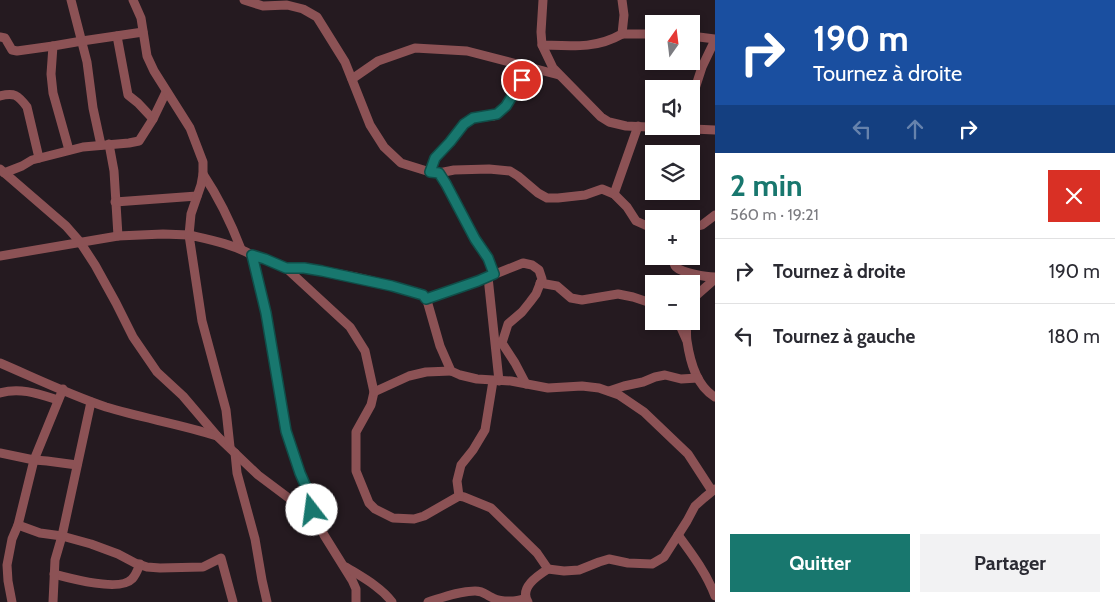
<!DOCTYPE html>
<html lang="fr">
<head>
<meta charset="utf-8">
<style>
  :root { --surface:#fff; --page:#f2f2f3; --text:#2b2b33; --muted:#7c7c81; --line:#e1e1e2; --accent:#18776e }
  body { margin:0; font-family:Cabin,sans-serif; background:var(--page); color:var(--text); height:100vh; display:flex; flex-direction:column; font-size:19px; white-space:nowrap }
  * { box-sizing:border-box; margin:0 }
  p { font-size:16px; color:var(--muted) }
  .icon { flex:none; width:28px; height:28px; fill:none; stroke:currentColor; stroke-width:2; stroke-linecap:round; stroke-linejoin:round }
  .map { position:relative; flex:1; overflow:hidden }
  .sheet { display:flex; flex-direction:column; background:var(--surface); width:400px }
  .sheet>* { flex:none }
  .top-card { background:#1a4fa0; color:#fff; overflow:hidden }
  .needle { width:32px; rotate:14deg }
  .tools { position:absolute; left:645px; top:15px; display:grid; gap:10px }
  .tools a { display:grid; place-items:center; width:55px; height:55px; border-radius:0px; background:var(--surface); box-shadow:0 2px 8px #0003; font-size:25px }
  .pin { position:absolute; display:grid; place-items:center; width:42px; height:42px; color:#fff; margin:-21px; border:2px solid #fff; border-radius:50%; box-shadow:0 1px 5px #0007 }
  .me { position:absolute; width:55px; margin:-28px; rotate:345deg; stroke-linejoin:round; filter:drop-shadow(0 0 4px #0008) }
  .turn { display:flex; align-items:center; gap:18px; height:105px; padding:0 15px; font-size:22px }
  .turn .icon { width:65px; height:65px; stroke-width:2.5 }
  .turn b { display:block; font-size:35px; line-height:42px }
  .lanes { display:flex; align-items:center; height:48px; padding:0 15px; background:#0003; justify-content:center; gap:25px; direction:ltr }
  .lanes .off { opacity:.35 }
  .round { display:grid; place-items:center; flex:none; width:52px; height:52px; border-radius:0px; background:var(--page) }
  .headline { display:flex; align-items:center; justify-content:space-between; height:85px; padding:0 15px }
  h1 { font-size:30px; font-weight:700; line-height:38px; color:var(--accent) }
  .action { display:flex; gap:10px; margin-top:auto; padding:10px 15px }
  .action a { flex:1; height:58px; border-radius:0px; background:var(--accent); color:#fff; font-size:20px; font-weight:700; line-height:58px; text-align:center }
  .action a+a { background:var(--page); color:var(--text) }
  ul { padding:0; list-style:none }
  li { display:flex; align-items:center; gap:15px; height:65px; padding:0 15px; border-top:1px solid var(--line) }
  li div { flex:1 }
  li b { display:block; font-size:19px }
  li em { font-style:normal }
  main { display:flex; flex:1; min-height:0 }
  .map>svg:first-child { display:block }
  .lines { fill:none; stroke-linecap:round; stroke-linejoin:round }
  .minor { stroke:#8c5255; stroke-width:9 }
  .route-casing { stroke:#104d48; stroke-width:12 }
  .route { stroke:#18776e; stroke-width:9 }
</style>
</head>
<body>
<main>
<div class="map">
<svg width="715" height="602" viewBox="0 0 715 602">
  <rect width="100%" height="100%" fill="#251a20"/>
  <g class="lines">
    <g class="minor">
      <path d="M71,0l16,62 6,46 8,37"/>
      <path d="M244,0l19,6 24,-1 16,4 14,8 28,45 25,63 14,22 17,16 29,9 9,1 15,-3 35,-1 21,2 8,5 20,17 9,5h11l27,-3 17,-6 12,5 13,13 9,14 9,4 9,2"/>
      <path d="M543,0l-2,32 1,13 11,23 48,49 8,5 17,4 89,4"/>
      <path d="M622,34h32"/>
      <path d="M117,36l11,59 10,8 15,16"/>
      <path d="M691,36l24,3"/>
      <path d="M0,37l5,1 7,12 5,1 36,-5"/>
      <path d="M542,45c29,1 54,4 80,-11l2,-19 -2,-15"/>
      <path d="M352,79l26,-18 37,-13 52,3 92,24"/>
      <path d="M0,96c14,-4 18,-1 27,11l12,51"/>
      <path d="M691,101l11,-34 13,-27"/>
      <path d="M109,144l5,27 4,65"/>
      <path d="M69,150l-16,-57 -2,-19 2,-28 29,-5 61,-9"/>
      <path d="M0,169l66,57 14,16 15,23 21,38 17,34 24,35 26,24 34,40 41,39 32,24 22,11"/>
      <path d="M430,172l5,-14 15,-16 14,-18 9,-6 21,-2 8,-6 28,-42"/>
      <path d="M4,173l18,-7 10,-6 51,-13 46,-4 10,-2 14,-22 13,-27"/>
      <path d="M439,173l8,11 28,55 13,19 6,16"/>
      <path d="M203,174c16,24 28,49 38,75"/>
      <path d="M614,194l24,-68"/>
      <path d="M115,202l82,-6"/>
      <path d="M691,228l11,-3 13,-10"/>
      <path d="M252,255l13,4 21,9 64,59 15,24 9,41 -3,13 -15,27v39l13,32 6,6 18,9 21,1 10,-3 35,-20 5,1 27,11 46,45 11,16c-11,7 -29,19 -20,33"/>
      <path d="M0,256l118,-20 45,-2 26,1 2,-21 10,-29 2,-11v-12l-13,-34 -36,-57 -7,-15 -6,-38 -8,-18"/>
      <path d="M673,256c0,4 0,8 3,11 6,6 30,10 39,10"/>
      <path d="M286,268c45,1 94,14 137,27l3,2 14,49 11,25 9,4 17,4 34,2 37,7 34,-2 17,2 20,7 25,17 44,42 24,37"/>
      <path d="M488,277l11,104"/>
      <path d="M540,283l17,3 14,12 11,2 36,-6 15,3 21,7"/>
      <path d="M426,299l52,-18 45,-18 9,2 7,5 3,9 -6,15 -6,8 -8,10 -14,12 -6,19 13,20 11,21"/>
      <path d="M691,300l24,-21"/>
      <path d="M678,321l8,18"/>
      <path d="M686,321c1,7 0,14 1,20 3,20 9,45 28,56"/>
      <path d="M0,363c35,15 70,32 106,44 36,11 74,17 111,29"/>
      <path d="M609,391l15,-5 19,-4 12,-5 10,-2 16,4 17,-1"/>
      <path d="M374,392l35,-16 17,-4 25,-1"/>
      <path d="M0,393c20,-6 39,1 58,7"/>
      <path d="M230,447l-4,-37 -24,-89 -13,-86c22,5 43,9 63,20l14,58 20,118 14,42 10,23 2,14 12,25 28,45 4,9v13"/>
      <path d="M0,453l34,7 13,1 30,4"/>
      <path d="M235,453l2,20 18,66 7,41 5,22"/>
      <path d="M459,496l-2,-15 4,-16 12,-15 12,-20 8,-49"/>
      <path d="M18,525l22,8 22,3 29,8 27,10 17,9 12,4 13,1 43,-1 18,-9 12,44"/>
      <path d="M678,535c14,19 29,39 37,61"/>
      <path d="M346,567c16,10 35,20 46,35"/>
      <path d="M548,569l16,2 15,-1 20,-8 10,-3 19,4 24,1 12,-7 23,-36 8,-15 9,-8 11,-9"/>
      <path d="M54,574c15,4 66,18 78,5 4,-4 6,-10 8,-15"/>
      <path d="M12,602l-4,-21 -1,-16 5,-26 6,-14 16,-65 29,-71"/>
      <path d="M53,602l2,-42 7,-24 29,-134"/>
      <path d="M428,602c16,-5 31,-11 47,-11 10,0 10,4 18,7 9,4 23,4 32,0"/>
    </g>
  </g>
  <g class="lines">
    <g class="route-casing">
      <path id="route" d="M312,510l-2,-14 -10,-23 -14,-42 -20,-118 -14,-58 13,4 21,9h18l18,3 70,15 31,9 3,4 52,-18 16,-7 -6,-16 -13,-19 -29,-55 -7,-11 -9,-1 5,-14 15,-16 14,-18 9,-6 24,-4 9,-8 16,-26"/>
    </g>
    <use href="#route" class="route"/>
  </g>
</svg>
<div class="tools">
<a><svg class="needle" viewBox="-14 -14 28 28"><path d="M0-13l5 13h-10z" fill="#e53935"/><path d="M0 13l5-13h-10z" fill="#7c7c81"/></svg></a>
<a><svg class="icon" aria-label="sound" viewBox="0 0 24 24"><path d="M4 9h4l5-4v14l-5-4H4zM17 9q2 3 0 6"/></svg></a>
<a><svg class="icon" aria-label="layers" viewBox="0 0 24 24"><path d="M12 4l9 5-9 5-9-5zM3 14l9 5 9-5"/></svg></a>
<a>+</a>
<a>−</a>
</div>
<div class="pin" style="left:522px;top:80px;background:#d93025"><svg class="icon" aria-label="arrive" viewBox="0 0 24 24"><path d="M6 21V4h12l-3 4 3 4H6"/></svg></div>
<svg class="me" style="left:312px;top:510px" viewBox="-20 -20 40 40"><circle r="19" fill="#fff"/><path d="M0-13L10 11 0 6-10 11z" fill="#18776e"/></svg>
</div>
<section class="sheet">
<div class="top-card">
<div class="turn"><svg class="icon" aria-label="right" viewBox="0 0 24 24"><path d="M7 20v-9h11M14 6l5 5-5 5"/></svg><div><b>190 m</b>Tournez à droite</div></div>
<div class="lanes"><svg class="icon off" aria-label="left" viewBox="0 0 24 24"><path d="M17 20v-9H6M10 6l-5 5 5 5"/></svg><svg class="icon off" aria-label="ahead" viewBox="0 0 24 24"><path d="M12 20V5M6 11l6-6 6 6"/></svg><svg class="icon" aria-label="right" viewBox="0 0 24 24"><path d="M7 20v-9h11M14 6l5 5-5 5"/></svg></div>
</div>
<div class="headline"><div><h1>2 min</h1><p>560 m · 19:21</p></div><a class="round" style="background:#d93025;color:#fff"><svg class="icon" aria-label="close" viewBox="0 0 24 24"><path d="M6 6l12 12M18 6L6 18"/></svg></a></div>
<ul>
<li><svg class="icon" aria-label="right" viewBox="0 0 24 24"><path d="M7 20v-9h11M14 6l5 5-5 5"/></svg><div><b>Tournez à droite</b></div><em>190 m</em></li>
<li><svg class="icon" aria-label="left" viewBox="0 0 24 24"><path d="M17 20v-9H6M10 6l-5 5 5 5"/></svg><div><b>Tournez à gauche</b></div><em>180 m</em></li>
</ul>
<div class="action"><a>Quitter</a><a>Partager</a></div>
</section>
</main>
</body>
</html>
